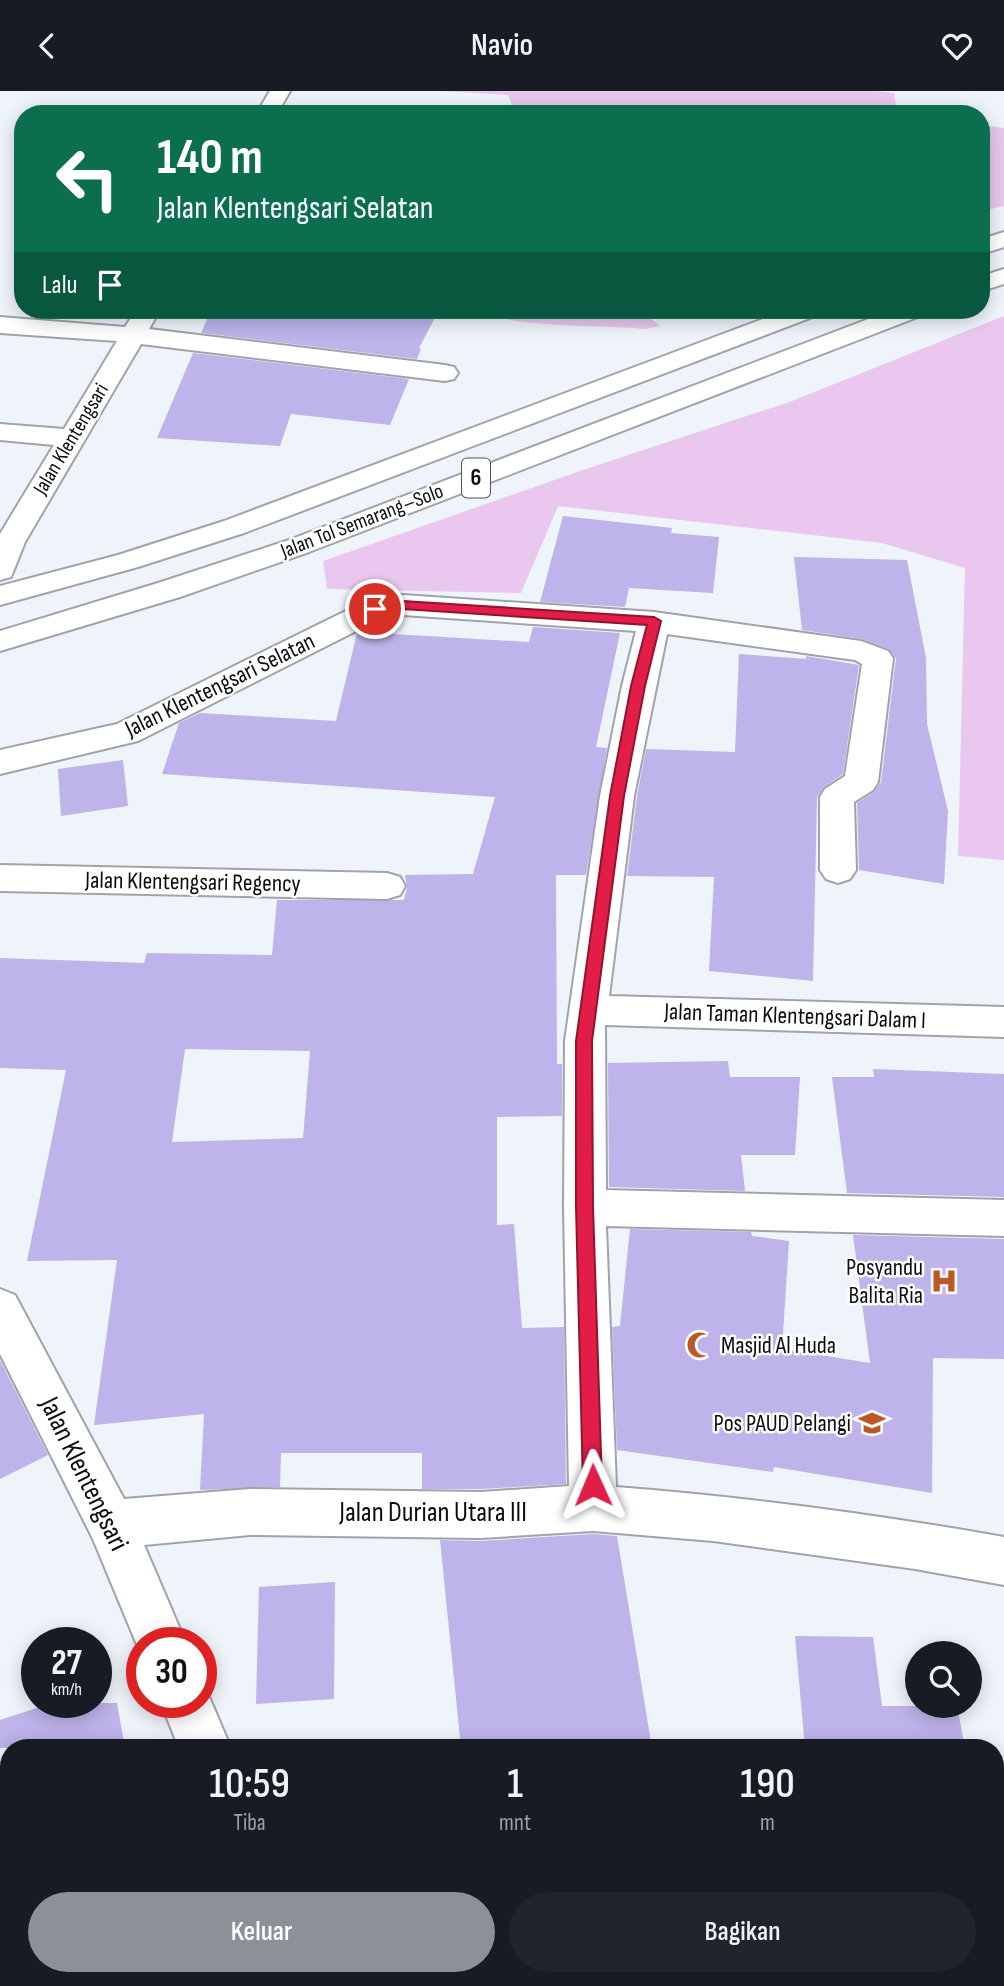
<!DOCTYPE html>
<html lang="id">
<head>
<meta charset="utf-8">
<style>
  :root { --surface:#171b24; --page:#20242c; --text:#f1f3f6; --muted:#9ea1a6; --accent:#8c9099 }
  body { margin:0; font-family:"Sofia Sans Condensed",sans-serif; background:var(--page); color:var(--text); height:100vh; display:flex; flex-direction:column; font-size:26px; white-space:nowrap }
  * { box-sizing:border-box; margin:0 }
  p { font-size:23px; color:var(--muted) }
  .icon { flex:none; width:38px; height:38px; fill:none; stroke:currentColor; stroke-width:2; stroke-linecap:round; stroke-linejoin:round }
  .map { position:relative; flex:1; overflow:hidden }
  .details { position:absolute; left:0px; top:1648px; width:1004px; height:247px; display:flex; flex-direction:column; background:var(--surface); border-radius:28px 28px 0 0; box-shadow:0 4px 18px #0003 }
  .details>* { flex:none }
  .hud { position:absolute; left:14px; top:14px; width:976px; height:214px; border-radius:28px; box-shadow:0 4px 18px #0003; background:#0b6e4f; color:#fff; overflow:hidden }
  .tools { position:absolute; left:905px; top:1550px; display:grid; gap:14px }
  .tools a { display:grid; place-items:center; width:77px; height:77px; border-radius:50%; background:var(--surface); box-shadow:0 4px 18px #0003; font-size:35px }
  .speed { position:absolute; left:21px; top:1536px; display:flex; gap:14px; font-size:35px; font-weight:700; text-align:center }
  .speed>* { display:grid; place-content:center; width:91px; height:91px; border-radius:50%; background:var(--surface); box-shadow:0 4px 18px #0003; line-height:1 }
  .speed small { font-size:18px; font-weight:400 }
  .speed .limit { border:10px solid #d22; background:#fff; color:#111 }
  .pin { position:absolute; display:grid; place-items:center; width:60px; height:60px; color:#fff; margin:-30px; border:4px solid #fff; border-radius:50%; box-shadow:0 2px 7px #0007 }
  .me { position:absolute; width:77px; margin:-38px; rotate:359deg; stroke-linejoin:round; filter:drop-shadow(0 0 5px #0008) }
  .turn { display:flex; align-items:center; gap:24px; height:147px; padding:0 28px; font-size:32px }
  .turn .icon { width:91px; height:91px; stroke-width:2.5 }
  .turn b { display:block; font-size:49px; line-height:60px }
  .then { display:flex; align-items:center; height:66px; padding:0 28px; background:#0003; gap:14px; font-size:26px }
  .eta { display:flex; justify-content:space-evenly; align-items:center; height:119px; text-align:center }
  .eta b { font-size:42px; font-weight:600; line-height:49px }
  .cta { display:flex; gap:14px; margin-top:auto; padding:14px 28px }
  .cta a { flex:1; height:80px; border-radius:42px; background:var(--accent); color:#fff; font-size:28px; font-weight:600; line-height:80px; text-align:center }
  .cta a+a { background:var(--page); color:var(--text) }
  header { display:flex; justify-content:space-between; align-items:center; height:91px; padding:0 28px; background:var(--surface); font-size:32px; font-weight:600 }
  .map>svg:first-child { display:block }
  .green { fill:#e9c7ef }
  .building { fill:#beb3ea; fill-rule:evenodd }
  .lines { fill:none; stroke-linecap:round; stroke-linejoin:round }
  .street-casing { stroke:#a0a3aa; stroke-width:4 }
  .highway-casing { stroke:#a0a3aa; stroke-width:4 }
  .street { fill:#fff; fill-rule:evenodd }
  .highway { fill:#fff; fill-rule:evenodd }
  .route { fill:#e11d48; stroke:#92132f; stroke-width:2 }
  .labels { text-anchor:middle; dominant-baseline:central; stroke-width:5; stroke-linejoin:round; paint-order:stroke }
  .far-street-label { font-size:21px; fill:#0b0c0e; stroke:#fff }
  .shield { fill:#fff; stroke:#545556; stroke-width:2 }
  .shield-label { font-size:23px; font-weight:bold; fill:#0b0c0e }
  .street-label { font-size:24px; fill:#0b0c0e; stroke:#fff }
  .poi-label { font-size:24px; fill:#0b0c0e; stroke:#fff; text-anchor:end }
  .near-street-label { font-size:28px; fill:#0b0c0e; stroke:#fff }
</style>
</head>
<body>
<header><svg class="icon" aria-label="back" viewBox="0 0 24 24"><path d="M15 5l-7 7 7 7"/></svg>Navio<svg class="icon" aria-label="heart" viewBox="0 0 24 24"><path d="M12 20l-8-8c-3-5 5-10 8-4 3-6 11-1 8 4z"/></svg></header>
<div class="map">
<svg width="1004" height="1895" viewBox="0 0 1004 1895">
  <rect width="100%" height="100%" fill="#eff3fa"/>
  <g class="green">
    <path d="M441,0h435l18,2 3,18 18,3h-372l-31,-9 -4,-10z"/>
    <path d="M982,34l22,3v78l-22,5z"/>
    <path d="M469,219h172l19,16 -15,3c-57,-5 -121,0 -176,-19z"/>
    <path d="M1004,225v544l-46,-4 7,-288 -83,-25 -324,-37 -37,87 -194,-4 -4,-28 263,-92 206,-68z"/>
    <path d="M881,1887h80l3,8h-85z"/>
  </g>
  <g class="building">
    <path d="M211,219h228l-20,38 2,1 -4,10 -216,-26z"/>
    <path d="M193,262l216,26 -19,46 -99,-11 -11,32 -123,-8z"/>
    <path d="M563,425l109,12 -1,5 48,4 -6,56 -84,-5 -4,19 -85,-5z"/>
    <path d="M794,466l113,3 19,98 1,66 21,87 -4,73 -85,-14 -2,-67 17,-11 7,-10 15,-124 -7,-9 -27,-10 -60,-9z"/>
    <path d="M533,536l87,6 -24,114 11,1 -21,127h-30l1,189h5v52l-65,1v108l17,-1 8,104 42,-1 2,157 -85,5h-59v-36h-141l-1,34 -80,3 4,-76 -110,11 23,-165 -90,1 39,-191 -66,-2v-110l144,5 3,-10 125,2 5,-55h127l3,-13 -2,-12 68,-1 22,-77 -333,-23 17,-51 21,-10 136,8 21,-88 3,-1 169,10zM185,958l125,2 -7,87 -131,4z"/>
    <path d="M739,563l67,5v-3l53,9 -16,109 -19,13 -7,10 -4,184 -104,-10 5,-94 -87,-1 10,-80 9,-47 89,3z"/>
    <path d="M123,669l5,46 -67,10 -3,-47z"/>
    <path d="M728,970l2,16h70l-5,78h-54l4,36 -136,-4 -1,-124z"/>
    <path d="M873,978l131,5v123l-157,-4 -15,-116h42z"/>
    <path d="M630,1138l121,3 1,4 37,5 -7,108 88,14 -17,-128 151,4v120l-71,-1 -1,135 -158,-26 -1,5 -156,-22 -5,-123 8,-1z"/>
    <path d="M0,1269l48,95 -48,24z"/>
    <path d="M593,1443l24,2 35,212h-191l-21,-208 41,1z"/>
    <path d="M335,1491l-1,117 -78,5 3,-117z"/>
    <path d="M795,1545l78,1 9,69h75l8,42h-160z"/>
    <path d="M52,1612h65l8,45h-125v-28z"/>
  </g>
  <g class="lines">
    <g class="street-casing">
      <g id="street">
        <path d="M270,0h20l-13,23h-21z"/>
        <path d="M136,219h24l-11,19 296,36 9,2 4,6 -4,6 -9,2 -304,-37 -116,198 -14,35 -11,3v-46l54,-89 -54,-5v-16l64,5 53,-88 -117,-8v-16l125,10z"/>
        <path d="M403,504l251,17 207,29 27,10 5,7 -15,124 -5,8 -19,12 2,68 -6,9 -12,4 -12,-4 -6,-9v-73l5,-8 20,-13 17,-112 -7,-4 -188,-26 -33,162 -25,200 395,11v30l-399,-12 1,165 398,10v36l-398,-10 10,261c130,10 259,27 388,50v48l-89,-16 -202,-28 -120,-10 -112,7 -231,-3 -106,10 42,98h-44v14l-49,-118 -93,-185v-65l15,6 109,204 126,-10 231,3 88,-6 -5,-279 1,-166 35,-245 22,-110 14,-55 -233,-16 -21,3 -244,123 -138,33v-24l117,-26 247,-122z"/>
        <path d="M0,774l387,8 13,4 5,9 -5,9 -13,4 -387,-8z"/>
        <path d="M201,1593l3,1 27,63h-52l-18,-45h40z"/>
        <path d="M272,1886h56l3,9h-56z"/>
      </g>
    </g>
    <g class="highway-casing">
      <g id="highway">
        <path d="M1004,141v15l-22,7v-15z"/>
        <path d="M1004,178v15l-22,7v-15z"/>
        <path d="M787,219h34l-3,5 -574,218 -106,34 -138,38v-19l118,-31 106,-34z"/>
        <path d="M892,219h34l-3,5 -614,237 -129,45 -180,54v-20l158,-48 131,-43z"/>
      </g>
    </g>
    <use href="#street" class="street"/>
    <use href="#highway" class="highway"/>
  </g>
  <path class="route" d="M403,510l251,16 7,4 -16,65 -21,110 -32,245 1,166 9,278 -2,6 -7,3 -7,-3 -3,-6 -7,-278v-166l34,-245 21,-110 16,-61 -244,-16 -28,4 -6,-4 6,-4z"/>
  <defs>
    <g id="hospital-bare" transform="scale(2.1)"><path d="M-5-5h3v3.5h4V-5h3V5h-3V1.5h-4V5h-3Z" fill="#bc5726" stroke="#fff" stroke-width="2.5" paint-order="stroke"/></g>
    <g id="mosque-bare" transform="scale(2.1)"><path d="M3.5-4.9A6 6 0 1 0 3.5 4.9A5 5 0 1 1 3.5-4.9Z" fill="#bc5726" stroke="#fff" stroke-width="2.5" paint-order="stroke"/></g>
    <g id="school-bare" transform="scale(2.1)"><path d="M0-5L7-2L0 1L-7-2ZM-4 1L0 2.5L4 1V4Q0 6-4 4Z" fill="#bc5726" stroke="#fff" stroke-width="2.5" paint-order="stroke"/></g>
  </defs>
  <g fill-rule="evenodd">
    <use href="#hospital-bare" x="944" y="1190"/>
    <use href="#mosque-bare" x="700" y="1254"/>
    <use href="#school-bare" x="872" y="1332"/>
  </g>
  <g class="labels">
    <g class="far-street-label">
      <text transform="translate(71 348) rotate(-59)">Jalan Klentengsari</text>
      <text transform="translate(362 430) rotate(-21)">Jalan Tol Semarang–Solo</text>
    </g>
    <rect class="shield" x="462" y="367.5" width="28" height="39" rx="5"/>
    <g class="shield-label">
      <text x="476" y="387">6</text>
    </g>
    <g class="street-label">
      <text transform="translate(220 594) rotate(-26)">Jalan Klentengsari Selatan</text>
      <text transform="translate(193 791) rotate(1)">Jalan Klentengsari Regency</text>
      <text transform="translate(795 925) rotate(2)">Jalan Taman Klentengsari Dalam I</text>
    </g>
    <g class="poi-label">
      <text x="923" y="1176">Posyandu<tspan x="923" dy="28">Balita Ria</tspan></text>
      <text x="721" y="1254" text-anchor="start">Masjid Al Huda</text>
      <text x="851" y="1332">Pos PAUD Pelangi</text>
    </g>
    <g class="near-street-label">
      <text transform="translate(84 1383) rotate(64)">Jalan Klentengsari</text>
      <text x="433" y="1421">Jalan Durian Utara III</text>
    </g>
  </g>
</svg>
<div class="tools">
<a><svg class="icon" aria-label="search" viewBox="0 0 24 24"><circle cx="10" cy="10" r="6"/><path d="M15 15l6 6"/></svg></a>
</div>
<div class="speed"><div>27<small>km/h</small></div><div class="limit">30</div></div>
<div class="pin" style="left:375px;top:518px;background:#d93025"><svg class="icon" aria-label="arrive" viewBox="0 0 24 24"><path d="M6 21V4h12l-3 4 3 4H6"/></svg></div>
<svg class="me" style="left:593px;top:1394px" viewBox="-20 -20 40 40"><path d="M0-17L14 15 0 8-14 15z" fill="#e11d48" stroke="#fff" stroke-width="4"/></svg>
<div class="hud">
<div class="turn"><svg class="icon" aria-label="left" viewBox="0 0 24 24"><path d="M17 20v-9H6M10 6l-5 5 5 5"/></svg><div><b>140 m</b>Jalan Klentengsari Selatan</div></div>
<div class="then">Lalu<svg class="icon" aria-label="arrive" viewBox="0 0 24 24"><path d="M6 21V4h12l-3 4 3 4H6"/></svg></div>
</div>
<section class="details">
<div class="eta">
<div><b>10:59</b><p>Tiba</p></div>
<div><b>1</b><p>mnt</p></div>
<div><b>190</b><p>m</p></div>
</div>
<div class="cta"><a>Keluar</a><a>Bagikan</a></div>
</section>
</div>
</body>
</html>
